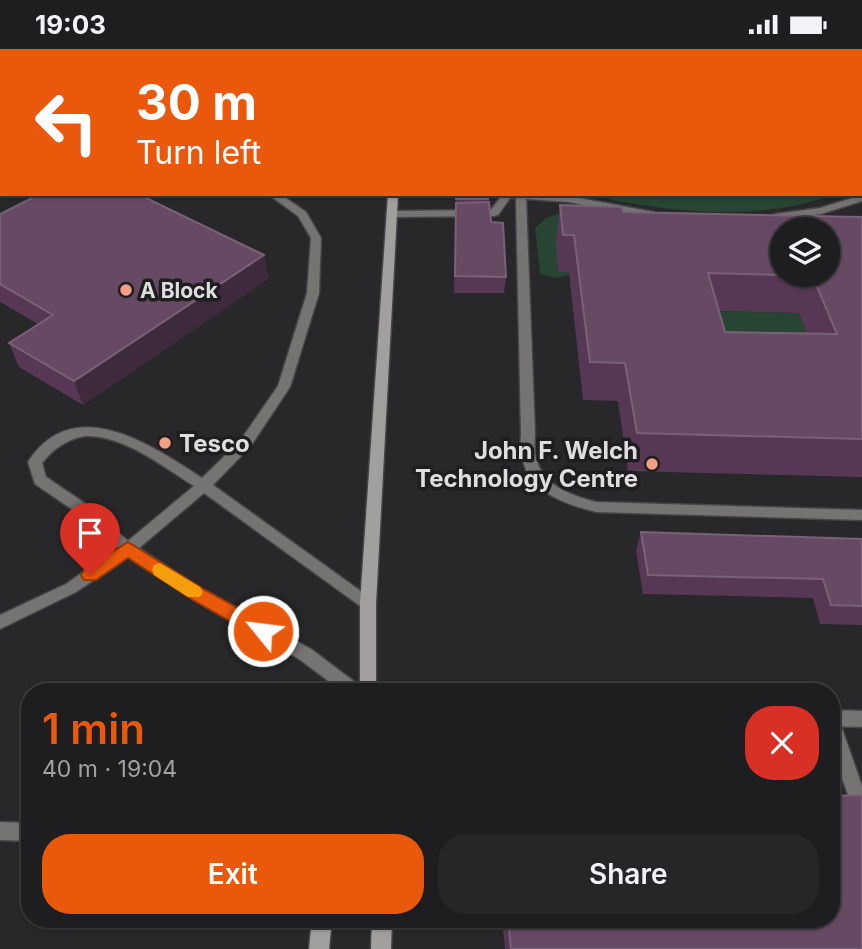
<!DOCTYPE html>
<html lang="en">
<head>
<meta charset="utf-8">
<style>
  :root { --surface:#1e1d1f; --page:#262628; --text:#f1f3f6; --muted:#a1a2a4; --line:#3c3b3d; --accent:#ea580c }
  body { margin:0; font-family:Inter,sans-serif; background:var(--page); color:var(--text); height:100vh; display:flex; flex-direction:column; font-size:26px; white-space:nowrap }
  * { box-sizing:border-box; margin:0 }
  p { font-size:23px; color:var(--muted) }
  .icon { flex:none; width:38px; height:38px; fill:none; stroke:currentColor; stroke-width:2; stroke-linecap:round; stroke-linejoin:round }
  .map { position:relative; flex:1; overflow:hidden }
  .drawer { position:absolute; left:21px; top:634px; width:819px; height:245px; display:flex; flex-direction:column; background:var(--surface); border-radius:28px; box-shadow:0 2px 5px #0004,0 0 0 2px var(--line) }
  .drawer>* { flex:none }
  .hud { position:absolute; left:0px; top:0px; width:863px; height:147px; box-shadow:0 2px 5px #0004,0 0 0 2px var(--line); background:#ea580c; color:#fff; overflow:hidden }
  .buttons { position:absolute; left:770px; top:168px; display:grid; gap:14px }
  .buttons a { display:grid; place-items:center; width:70px; height:70px; border-radius:50%; background:var(--surface); box-shadow:0 2px 5px #0004,0 0 0 2px var(--line); font-size:35px }
  .pin { position:absolute; display:grid; place-items:center; width:60px; height:60px; color:#fff; margin:-72px -30px; border-radius:50% 50% 50% 0; rotate:-45deg; box-shadow:0 0 7px #0007 }
  .pin .icon { rotate:45deg }
  .me { position:absolute; width:77px; margin:-38px; rotate:299deg; stroke-linejoin:round; filter:drop-shadow(0 0 5px #0008) }
  .turn { display:flex; align-items:center; gap:24px; height:147px; padding:0 21px; font-size:32px }
  .turn .icon { width:91px; height:91px; stroke-width:2.5 }
  .turn b { display:block; font-size:49px; line-height:60px }
  .round { display:grid; place-items:center; flex:none; width:74px; height:74px; border-radius:28px; background:var(--page) }
  .summary { display:flex; align-items:center; justify-content:space-between; height:119px; padding:0 21px }
  h1 { font-size:42px; font-weight:600; line-height:52px; color:var(--accent) }
  .button { display:flex; gap:14px; margin-top:auto; padding:14px 21px }
  .button a { flex:1; height:80px; border-radius:28px; background:var(--accent); color:#fff; font-size:28px; font-weight:600; line-height:80px; text-align:center }
  .button a+a { background:var(--page); color:var(--text) }
  .status { display:flex; justify-content:space-between; align-items:center; height:49px; padding:0 35px; background:var(--surface); direction:ltr }
  .status svg { height:19px; fill:currentColor }
  .map>svg:first-child { display:block }
  .green { fill:#284432 }
  .lines { fill:none; stroke-linecap:round; stroke-linejoin:round }
  .lane-casing { stroke:#454446; stroke-width:3 }
  .street-casing { stroke:#454446; stroke-width:3 }
  .secondary-casing { stroke:#454446; stroke-width:3 }
  .lane { fill:#757473; fill-rule:evenodd }
  .street { fill:#757473; fill-rule:evenodd }
  .secondary { fill:#a1a09e; fill-rule:evenodd }
  .wall { fill:#573854; fill-rule:evenodd }
  .shaded-wall { fill:#3e2a3d }
  .building { fill:#664a63; stroke:#796177; stroke-width:2; fill-rule:evenodd }
  .route { fill:#ea580c; stroke:#983908; stroke-width:2 }
  .slow { fill:#f59e0b }
  .poi-dot { fill:#f49e88; stroke:#1f1d1f; stroke-width:2.5 }
  .labels { text-anchor:middle; dominant-baseline:central; stroke-width:7; stroke-linejoin:round; paint-order:stroke }
  .far-poi-label { font-size:21px; font-weight:bold; fill:#dfdedf; stroke:#1f1d1f; text-anchor:start }
  .poi-label { font-size:24px; font-weight:bold; fill:#dfdedf; stroke:#1f1d1f; text-anchor:start }
</style>
</head>
<body>
<div class="status"><b>19:03</b><svg viewBox="0 0 49 12"><path d="M0 12V9h3v3zM5 12V6h3v6zM10 12V3h3v9zM15 12V0h3v12zM26 1h20v11H26zM47 4h2v5h-2z"/></svg></div>
<div class="map">
<svg width="862" height="900" viewBox="0 0 862 900">
  <rect width="100%" height="100%" fill="#282729"/>
  <g class="green">
    <path d="M0,0h370l-368,2v89z"/>
    <path d="M610,145h225c-72,27 -152,20 -227,5z"/>
    <path d="M566,162l216,18 -225,12 1,30 11,1v3l-12,3 -17,-4 -5,-46 11,-10z"/>
    <path d="M698,262l101,2 23,59 -108,-2z"/>
  </g>
  <g class="lines">
    <g class="lane-casing">
      <g id="lane">
        <rect x="861" y="32" width="1" height="5"/>
        <rect x="0" y="110" width="2" height="6"/>
        <path d="M268,145h12l26,18 15,26 -2,55 -29,94 -40,60 -37,38 160,115 3,4 -3,4 -5,2 -5,-2 -159,-115 -65,55 65,43 107,58 49,37 2,5h-20l-43,-32 -105,-60 -66,-42 -52,35 -76,37v-14l66,-31 52,-36 -45,-38 -38,-26 -7,-22c46,-71 124,-16 174,16l38,-37 38,-55 29,-93 4,-55 -13,-22zM85,387c39,-1 77,30 109,50l-66,55 -45,-39 -37,-25 -4,-14c11,-14 25,-24 43,-27z"/>
        <path d="M503,145l66,2 84,16 5,3 -5,3 -84,-16 -43,-3 9,235c-5,44 23,58 61,68l266,8v10l-266,-8c-43,-11 -80,-27 -75,-78l-5,-236h-6l-12,17 -4,1 -103,1 -5,-3 5,-3 100,-1z"/>
        <path d="M862,146v6l-41,13 -46,6 -5,-3 5,-3 45,-6z"/>
        <path d="M831,666l6,3 3,5 22,63v34l-6,-3 -25,-69z"/>
        <path d="M0,773l30,1v18l-30,-1z"/>
      </g>
    </g>
    <g class="street-casing">
      <path id="street" d="M831,661l31,1v16l-31,-1z"/>
    </g>
    <g class="secondary-casing">
      <g id="secondary">
        <path d="M403,0h8l-9,2z"/>
        <path d="M388,145h10l-22,410v87h-16v-87z"/>
        <path d="M312,870h20l-3,30h-20z"/>
        <path d="M372,870h20l-1,30h-20z"/>
      </g>
    </g>
    <use href="#lane" class="lane"/>
    <use href="#street" class="street"/>
    <use href="#secondary" class="secondary"/>
  </g>
  <g class="wall">
    <path d="M622,0h190l1,2h-190z"/>
    <path d="M456,145h32l3,28 15,55 -2,16h-50z"/>
    <path d="M560,156l63,7 239,5v260l-234,-6 -10,-70 -35,-1 -14,-128h-11l-2,-31zM719,262l80,2 8,21 -82,-2z"/>
    <path d="M0,165l264,41 4,24 -185,126 -64,-38 -10,-24 29,-19 -38,-22z"/>
    <path d="M641,483l221,7v86l-42,-1 -7,-26 -170,-4 -7,-43z"/>
    <path d="M502,870h329l31,30h-357z"/>
  </g>
  <path class="shaded-wall" d="M264,206l4,24 -185,126 -9,-24z"/>
  <g class="building">
    <path d="M633,0h47v2h-46z"/>
    <path d="M680,0h132l1,2h-132z"/>
    <path d="M40,145h98l126,61 -190,126 -65,-38 44,-28 -53,-31v-70z"/>
    <rect x="456" y="145" width="32" height="5"/>
    <path d="M489,153l2,20 12,1 3,54 -51,-1 1,-73z"/>
    <path d="M560,156l62,2 1,5 239,5v222l-225,-6 -12,-70 -35,-1 -16,-127h-11zM782,180h46v46h-34h18l25,59 -112,-2 -17,-59 74,2z"/>
    <path d="M641,483l221,7v67l-31,-1 -8,-26 -175,-4z"/>
    <path d="M862,746v154h-351l-3,-30h323v-123z"/>
  </g>
  <path class="route" d="M128,493l77,48 64,35 3,6 -3,5 -6,2 -7,-2 -63,-36 -65,-42 -32,22h-12l-3,-5 3,-5z"/>
  <path class="slow" d="M160,514l40,24 3,5 -3,5h-12l-34,-22 -2,-5 2,-5z"/>
  <g class="poi-dot">
    <circle cx="126" cy="241" r="7"/>
    <circle cx="165" cy="394" r="7"/>
    <circle cx="652" cy="415" r="7"/>
  </g>
  <g class="labels">
    <g class="far-poi-label">
      <text x="140" y="241">A Block</text>
    </g>
    <g class="poi-label">
      <text x="179" y="394">Tesco</text>
      <text x="638" y="401" text-anchor="end">John F. Welch<tspan x="638" dy="28">Technology Centre</tspan></text>
    </g>
  </g>
</svg>
<div class="buttons">
<a><svg class="icon" aria-label="layers" viewBox="0 0 24 24"><path d="M12 4l9 5-9 5-9-5zM3 14l9 5 9-5"/></svg></a>
</div>
<div class="pin" style="left:90px;top:526px;background:#d93025"><svg class="icon" aria-label="arrive" viewBox="0 0 24 24"><path d="M6 21V4h12l-3 4 3 4H6"/></svg></div>
<svg class="me" style="left:263px;top:582px" viewBox="-20 -20 40 40"><circle r="17" fill="#ea580c" stroke="#fff" stroke-width="3"/><path d="M0-11L8 9 0 5-8 9z" fill="#fff"/></svg>
<div class="hud">
<div class="turn"><svg class="icon" aria-label="left" viewBox="0 0 24 24"><path d="M17 20v-9H6M10 6l-5 5 5 5"/></svg><div><b>30 m</b>Turn left</div></div>
</div>
<section class="drawer">
<div class="summary"><div><h1>1 min</h1><p>40 m · 19:04</p></div><a class="round" style="background:#d93025;color:#fff"><svg class="icon" aria-label="close" viewBox="0 0 24 24"><path d="M6 6l12 12M18 6L6 18"/></svg></a></div>
<div class="button"><a>Exit</a><a>Share</a></div>
</section>
</div>
</body>
</html>
